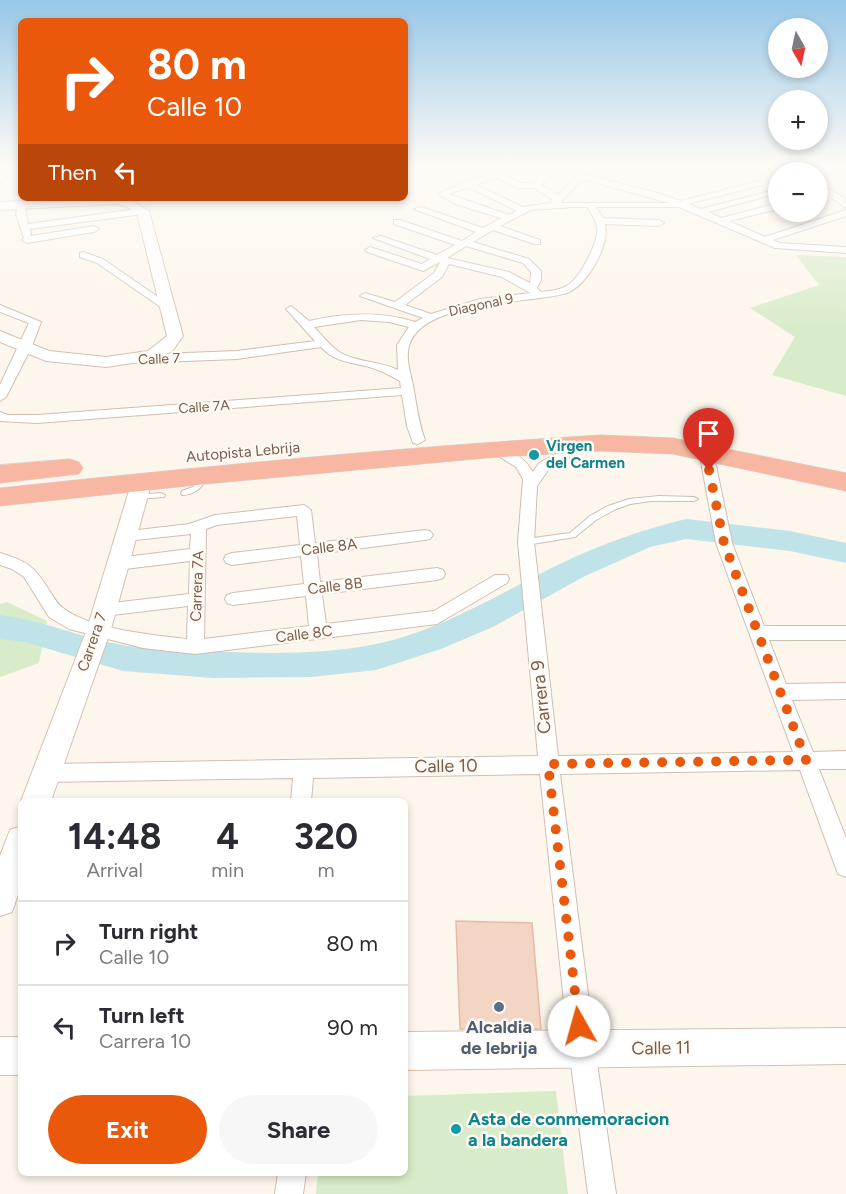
<!DOCTYPE html>
<meta charset="utf-8">
<style>
body{margin:0;font-family:Figtree,sans-serif;background:#f7f7f7;color:#2b2b33;height:100vh;display:flex;flex-direction:column;font-size:22px;white-space:nowrap}
*{box-sizing:border-box;margin:0}
p{font-size:20px;color:#7c7c81}
.icon{flex:none;width:33px;height:33px;fill:none;stroke:currentColor;stroke-width:2;stroke-linecap:round;stroke-linejoin:round}
.map{position:relative;flex:1;overflow:hidden}
.drawer{position:absolute;left:18px;top:798px;width:390px;height:378px;display:flex;flex-direction:column;background:#fff;border-radius:9px;box-shadow:0 3px 9px #0003}
.drawer>*{flex:none}
.top-card{position:absolute;left:18px;top:18px;width:390px;height:183px;border-radius:9px;box-shadow:0 3px 9px #0003;background:#ea580c;color:#fff;overflow:hidden}
.needle{width:39px;rotate:171deg}
.controls{position:absolute;left:768px;top:18px;display:grid;gap:12px}
.controls a{display:grid;place-items:center;width:60px;height:60px;border-radius:50%;background:#fff;box-shadow:0 3px 9px #0003;font-size:30px}
.pin{position:absolute;display:grid;place-items:center;width:51px;height:51px;color:#fff;margin:-62px -26px;border-radius:50% 50% 50% 0;rotate:-45deg;box-shadow:0 0 6px #0007}
.pin .icon{rotate:45deg}
.me{position:absolute;width:66px;margin:-33px;rotate:353deg;stroke-linejoin:round;filter:drop-shadow(0 0 4px #0008)}
.turn{display:flex;align-items:center;gap:21px;height:126px;padding:0 30px;font-size:27px}
.turn .icon{width:78px;height:78px;stroke-width:2.5}
.turn b{display:block;font-size:42px;line-height:51px}
.then{display:flex;align-items:center;height:57px;padding:0 30px;background:#0003;gap:12px;font-size:22px}
.eta{display:flex;justify-content:space-evenly;align-items:center;height:102px;text-align:center}
.eta b{font-size:36px;font-weight:700;line-height:42px}
.cta{display:flex;gap:12px;margin-top:auto;padding:12px 30px}
.cta a{flex:1;height:69px;border-radius:36px;background:#ea580c;color:#fff;font-size:24px;font-weight:700;line-height:69px;text-align:center}
.cta a+a{background:#f7f7f7;color:#2b2b33}
ul{padding:0;list-style:none}
li{display:flex;align-items:center;gap:18px;height:84px;padding:0 30px;border-top:2px solid #e1e1e2}
li div{flex:1}
li b{display:block;font-size:22px}
li em{font-style:normal}
.map>svg:first-child{display:block}
</style>
<div class="map">
<svg width="846" height="1194" viewBox="0 0 846 1194">
<rect width="100%" height="100%" fill="#fdf6ec"/>
<path fill="#d8ecc9" d="M796,255L846,257V396L772,375L795,337L750,308L819,285Z
M7,602L47,621L39,663L0,677V604Z
M556,1091L568,1194H316L318,1173H405V1096Z"/>
<g fill="none" stroke-linecap="round" stroke-linejoin="round">
<path fill="#bfe3e8" fill-rule="evenodd" d="M686,519L790,531L846,543V563L790,551L686,539L650,547L583,577L493,627L441,649L376,670L311,677L213,678L123,671L25,642L0,639V615C42,620 81,638 123,645C139,648 156,647 173,649C235,653 315,657 376,644C443,630 501,592 562,563C604,543 641,530 686,519Z"/>
</g>
<path fill="#f3d5c3" stroke="#e6bba3" stroke-width="1.5" d="M456,921L532,923L541,1029H460Z"/>
<g fill="none" stroke-linecap="round" stroke-linejoin="round">
<defs>
<path id="lane" d="M203,475H207L209,477C201,487 196,495 182,495L181,493L182,491L193,487Z
M161,493L165,495L164,497L137,499L133,497L137,495Z
M659,496L694,497L698,499L694,501H651L630,504L614,510L596,520L575,537L526,545L522,542L526,539L570,533L590,516L608,506L629,499Z"/>
<path id="street" d="M523,165L552,166L654,192L680,201L771,178L744,165C757,164 768,168 778,177V181L688,204L701,209L778,189V193L709,212L721,218L778,203V209L729,221L765,237L846,210V216L773,240L780,243L846,247V253L775,248L679,207H596L603,218L659,220L664,223L659,226L605,224C610,246 587,285 567,293C531,304 421,300 409,346C405,360 412,377 414,391C417,408 419,424 425,440L418,444L413,443L407,426L402,395L37,423L0,421V412L8,415H37L401,388L400,381C393,377 386,373 378,370C356,361 339,366 321,347L237,359L135,363L129,359L135,355L237,351L315,341L286,309L291,306L309,321C345,313 380,311 415,322L423,318L360,296L365,293L395,302L434,273L440,262L423,271L367,252L365,250L370,247L422,264L430,259L373,238L381,236L437,255L455,245L394,224V220H400L462,241L476,232L414,209L421,207L483,228L501,218L455,204L438,194L465,182ZM524,169L545,170L534,183H521L504,175ZM554,171L576,177L558,195L541,185ZM496,177L517,188H534L553,200L550,203L523,207L476,185ZM583,179L669,203H560ZM468,187L517,211L509,215L449,194ZM573,207H587C591,213 596,220 597,228C599,241 580,278 568,285C560,290 551,291 541,292L537,288L541,280V271L529,259L473,242L493,230L534,244H540V240L500,226L531,210ZM466,246L523,263L531,272L530,283L509,272L447,258ZM449,264L502,277L530,293L480,299L431,314L405,305L442,277ZM361,320L389,322L409,327L397,345L398,370C380,361 353,362 338,351C329,345 321,334 314,327Z
M818,183L845,198L846,208L818,189Z
M18,204L25,206L28,224L143,208L147,211L143,214L30,229L31,236L94,226L99,229L94,232L27,243L22,240L24,238L16,214Z
M83,252L103,259L174,308L169,311L165,310L97,263L80,257V253Z
M0,305L41,322L32,346L6,397L0,401V385L29,323L0,312Z
M578,441L583,442L585,445L583,448L549,469L537,486L534,542L558,756L793,752L716,543L699,451L701,448L706,447L713,451L732,543L764,626H846V640H769L786,684L846,683V699L792,700L813,752L846,751V769H819L846,838V877L838,874L800,770L560,774L595,1049L616,1194H588L569,1049L540,774L313,778L311,801H291L293,778L46,782L39,779L36,773L39,767L46,764L538,756L518,542L523,479L516,467L489,450L496,446C512,450 524,457 533,472L539,463Z
M304,505L311,510L315,543L425,530L430,531L433,535L430,539L425,540L317,554L320,582L437,568L443,570L445,574L443,578L437,580L322,594L326,624L434,611L495,575H507L509,579L507,583L437,624L195,654L143,648L69,629L49,617L24,577L12,569L0,565V553C27,561 34,566 49,590C53,596 57,604 63,608C89,629 153,635 187,639L188,606L104,616L98,615L96,610L98,605L104,604L189,594L190,561L117,570L111,568L109,564L111,560L117,558L190,549L191,534L126,541L121,540L118,536L121,532L189,524L215,515ZM297,516L300,545L232,553L226,555L224,559L226,563L232,565L301,556L304,584L233,593L227,595L225,599L227,603L233,605L306,596L309,626L204,639L206,529L217,525Z
M278,1173H306L303,1194H275Z"/>
<path id="secondary" d="M1,165H13L4,181L0,182Z
M81,198H127L149,211L183,336L173,350L159,359L106,367L46,361L0,342V331L49,351L106,357L148,351L167,336L137,213L123,205L115,204L0,210V202Z
M142,474L149,476L152,481L111,629L51,801H21L87,629L132,481L135,476Z
M21,826V886L12,912L0,916V856L10,830Z
M846,1028V1064L405,1070V1032Z
M0,1037H21V1075H0Z"/>
<path id="highway" d="M600,435L673,438L846,473V491L673,454L600,451L486,458L206,484L0,506V488C200,467 400,447 600,435Z
M70,459L79,462L83,468L79,474L0,483V465Z"/>
</defs>
<use href="#lane" stroke="#d1beb0" stroke-width="2"/>
<use href="#street" stroke="#d1beb0" stroke-width="2"/>
<use href="#secondary" stroke="#d6c0b0" stroke-width="2"/>
<use href="#highway" stroke="#dad1cd" stroke-width="1"/>
<use href="#lane" fill="#fff" fill-rule="evenodd"/>
<use href="#street" fill="#fff" fill-rule="evenodd"/>
<use href="#secondary" fill="#fff" fill-rule="evenodd"/>
<use href="#highway" fill="#f7b7a3" fill-rule="evenodd"/>
</g>
<linearGradient id="sky" x2="0" y2="1"><stop stop-color="#97c7e8"/><stop offset="0.5" stop-color="#fefbf6"/><stop offset="1" stop-color="#fefbf6" stop-opacity="0"/></linearGradient>
<rect width="846" height="332" fill="url(#sky)"/>
<g fill="none" stroke-linecap="round" stroke-linejoin="round">
<path stroke="#ea580c" stroke-width="10" stroke-dasharray="0 18" d="M579,1026L548,764L806,760L724,543L709,470"/>
</g>
<g fill="#0f9aa8" stroke="#fffaf3" stroke-width="2">
<circle cx="534" cy="455" r="6"/>
<circle cx="456" cy="1129" r="6"/>
</g>
<circle fill="#5c6f8a" stroke="#fffaf3" stroke-width="2" cx="499" cy="1007" r="6"/>
<g text-anchor="middle" dominant-baseline="central" stroke-width="5" stroke-linejoin="round" paint-order="stroke">
<g font-size="14" fill="#7a5c4d" stroke="#fffaf3">
<text transform="translate(481 305) rotate(-12)">Diagonal 9</text>
<text transform="translate(159 359) rotate(-2)">Calle 7</text>
<text transform="translate(204 407) rotate(-4)">Calle 7A</text>
</g>
<g font-size="15" font-weight="bold" fill="#0d838f" stroke="#fffaf3" text-anchor="start">
<text x="546" y="446">Virgen<tspan x="546" dy="17">del Carmen</tspan></text>
</g>
<g font-size="15" fill="#7a5c4d" stroke="#fffaf3">
<text transform="translate(243 452) rotate(-5)">Autopista Lebrija</text>
<text transform="translate(329 547) rotate(-7)">Calle 8A</text>
<text transform="translate(197 586) rotate(-88)">Carrera 7A</text>
<text transform="translate(335 586) rotate(-7)">Calle 8B</text>
<text transform="translate(304 634) rotate(-7)">Calle 8C</text>
<text transform="translate(92 642) rotate(-71)">Carrera 7</text>
</g>
<g font-size="18" fill="#7a5c4d" stroke="#fffaf3">
<text transform="translate(541 697) rotate(-96)">Carrera 9</text>
<text transform="translate(446 766) rotate(-1)">Calle 10</text>
<text transform="translate(661 1048) rotate(-1)">Calle 11</text>
</g>
<g font-size="18" font-weight="bold" fill="#4e5e75" stroke="#fffaf3">
<text x="499" y="1027">Alcaldia<tspan x="499" dy="21">de lebrija</tspan></text>
</g>
<g font-size="18" font-weight="bold" fill="#0d838f" stroke="#fffaf3" text-anchor="start">
<text x="468" y="1119">Asta de conmemoracion<tspan x="468" dy="21">a la bandera</tspan></text>
</g>
</g>
</svg>
<div class="controls">
<a><svg class="needle" viewBox="-14 -14 28 28"><path d="M0-13l5 13h-10z" fill="#e53935"/><path d="M0 13l5-13h-10z" fill="#7c7c81"/></svg></a>
<a>+</a>
<a>−</a>
</div>
<div class="pin" style="left:709px;top:470px;background:#d93025"><svg class="icon" aria-label="arrive" viewBox="0 0 24 24"><path d="M6 21V4h12l-3 4 3 4H6"/></svg></div>
<svg class="me" style="left:579px;top:1026px" viewBox="-20 -20 40 40"><circle r="19" fill="#fff"/><path d="M0-13L10 11 0 6-10 11z" fill="#ea580c"/></svg>
<div class="top-card">
<div class="turn"><svg class="icon" aria-label="right" viewBox="0 0 24 24"><path d="M7 20v-9h11M14 6l5 5-5 5"/></svg><div><b>80 m</b>Calle 10</div></div>
<div class="then">Then<svg class="icon" aria-label="left" viewBox="0 0 24 24"><path d="M17 20v-9H6M10 6l-5 5 5 5"/></svg></div>
</div>
<section class="drawer">
<div class="eta">
<div><b>14:48</b><p>Arrival</p></div>
<div><b>4</b><p>min</p></div>
<div><b>320</b><p>m</p></div>
</div>
<ul>
<li><svg class="icon" aria-label="right" viewBox="0 0 24 24"><path d="M7 20v-9h11M14 6l5 5-5 5"/></svg><div><b>Turn right</b><p>Calle 10</p></div><em>80 m</em></li>
<li><svg class="icon" aria-label="left" viewBox="0 0 24 24"><path d="M17 20v-9H6M10 6l-5 5 5 5"/></svg><div><b>Turn left</b><p>Carrera 10</p></div><em>90 m</em></li>
</ul>
<div class="cta"><a>Exit</a><a>Share</a></div>
</section>
</div>
